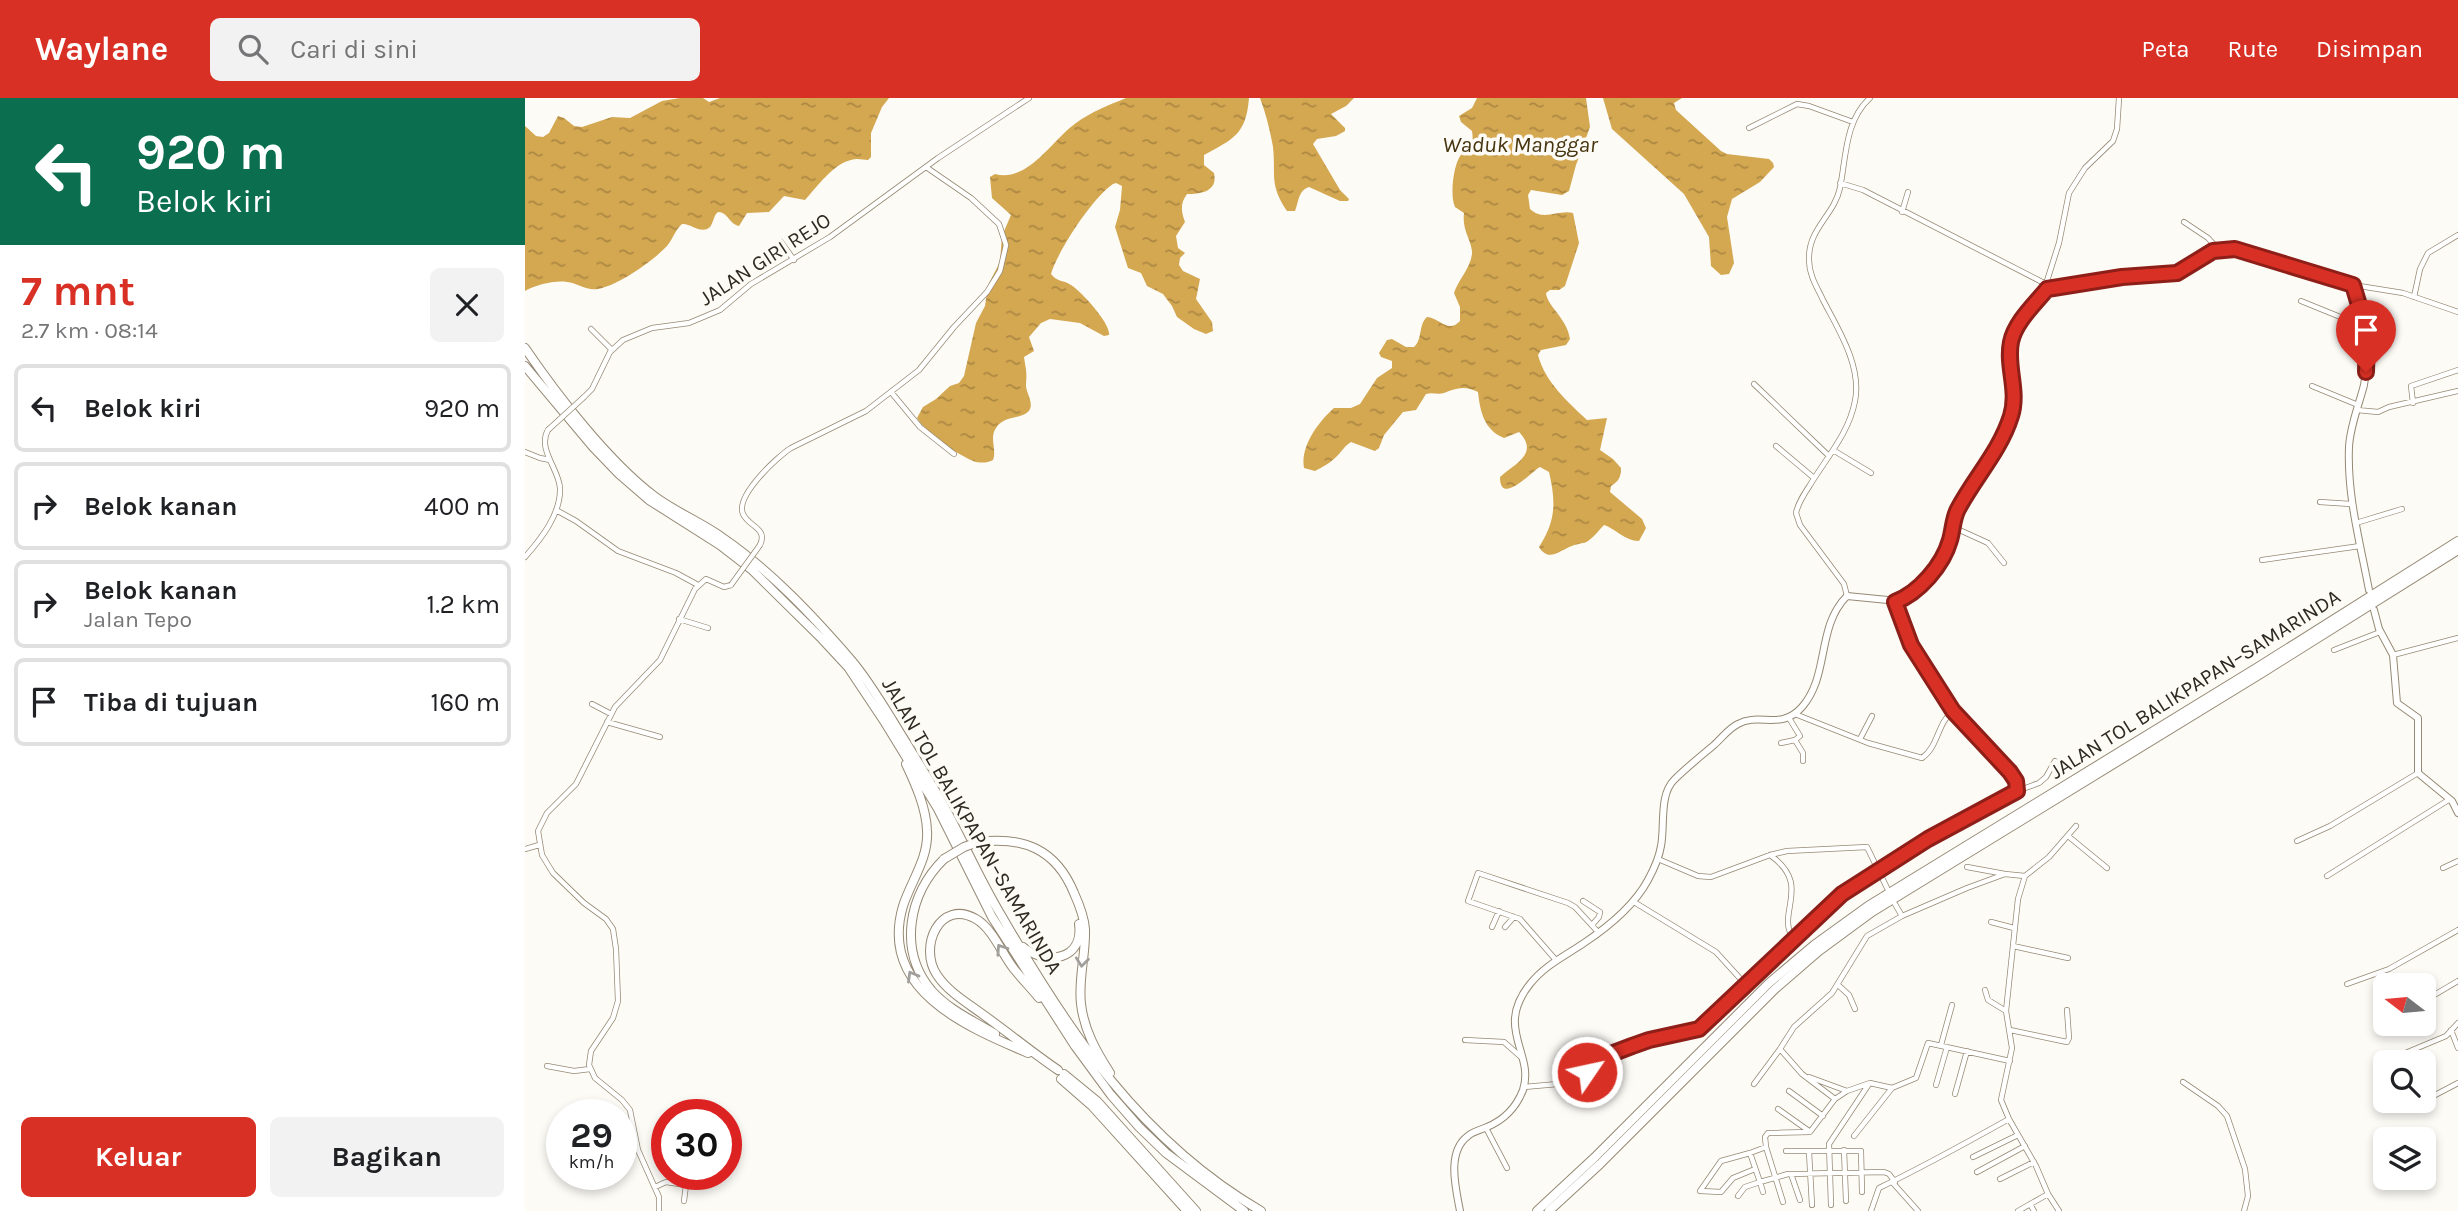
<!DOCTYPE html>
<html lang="id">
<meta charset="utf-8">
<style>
body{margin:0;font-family:Karla,sans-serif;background:#f2f2f2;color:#202124;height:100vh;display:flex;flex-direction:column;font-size:26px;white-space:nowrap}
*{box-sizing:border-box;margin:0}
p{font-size:23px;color:#757577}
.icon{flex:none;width:38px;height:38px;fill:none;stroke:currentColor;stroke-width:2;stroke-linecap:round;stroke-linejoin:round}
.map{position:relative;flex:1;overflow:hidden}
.details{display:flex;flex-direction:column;background:#fff;width:525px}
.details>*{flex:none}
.top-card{background:#0b6e4f;color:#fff;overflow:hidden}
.needle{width:46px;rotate:286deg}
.controls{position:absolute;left:1848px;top:875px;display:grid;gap:14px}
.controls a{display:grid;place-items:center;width:63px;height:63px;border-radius:10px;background:#fff;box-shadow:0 4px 10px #0003;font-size:35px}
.speed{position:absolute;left:21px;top:1001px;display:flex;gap:14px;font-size:35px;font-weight:700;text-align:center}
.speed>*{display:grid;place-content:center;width:91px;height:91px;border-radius:50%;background:#fff;box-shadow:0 4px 10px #0003;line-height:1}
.speed small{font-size:18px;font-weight:400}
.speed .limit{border:10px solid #d22;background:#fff;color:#111}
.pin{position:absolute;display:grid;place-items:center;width:60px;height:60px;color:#fff;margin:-72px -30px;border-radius:50% 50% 50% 0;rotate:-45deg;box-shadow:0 0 7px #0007}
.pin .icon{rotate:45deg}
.me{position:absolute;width:77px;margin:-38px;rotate:56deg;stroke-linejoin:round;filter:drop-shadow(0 0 5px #0008)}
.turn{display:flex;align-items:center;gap:24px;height:147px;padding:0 21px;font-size:32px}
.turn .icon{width:91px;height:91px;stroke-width:2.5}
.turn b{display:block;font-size:49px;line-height:60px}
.round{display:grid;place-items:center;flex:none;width:74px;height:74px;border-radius:10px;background:#f2f2f2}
.summary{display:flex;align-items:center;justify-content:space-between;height:119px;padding:0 21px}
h1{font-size:42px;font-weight:700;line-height:52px;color:#d93025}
.primary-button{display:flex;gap:14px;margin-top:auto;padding:14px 21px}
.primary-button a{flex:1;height:80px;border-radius:10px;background:#d93025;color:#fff;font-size:28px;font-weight:700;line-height:80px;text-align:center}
.primary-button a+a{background:#f2f2f2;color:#202124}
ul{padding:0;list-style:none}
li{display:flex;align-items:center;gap:21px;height:88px;margin:0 14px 10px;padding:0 7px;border:4px solid #e0e0e0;border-radius:10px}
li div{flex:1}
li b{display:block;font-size:26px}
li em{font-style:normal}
header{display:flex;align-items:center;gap:42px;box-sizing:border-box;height:98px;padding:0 35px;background:#d93025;color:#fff}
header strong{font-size:33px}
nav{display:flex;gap:38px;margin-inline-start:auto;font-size:24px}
.search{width:490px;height:63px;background:#f2f2f2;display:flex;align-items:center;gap:18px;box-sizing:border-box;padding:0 24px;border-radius:10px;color:#757577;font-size:26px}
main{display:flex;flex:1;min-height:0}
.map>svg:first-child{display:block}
</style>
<header>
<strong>Waylane</strong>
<div class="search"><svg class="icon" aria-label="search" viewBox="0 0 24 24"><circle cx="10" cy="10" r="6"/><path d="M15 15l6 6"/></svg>Cari di sini</div>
<nav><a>Peta</a><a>Rute</a><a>Disimpan</a></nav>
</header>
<main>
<section class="details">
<div class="top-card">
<div class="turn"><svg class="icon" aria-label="left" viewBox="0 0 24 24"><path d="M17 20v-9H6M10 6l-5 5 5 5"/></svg><div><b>920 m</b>Belok kiri</div></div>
</div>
<div class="summary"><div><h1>7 mnt</h1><p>2.7 km · 08:14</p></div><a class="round"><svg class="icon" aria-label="close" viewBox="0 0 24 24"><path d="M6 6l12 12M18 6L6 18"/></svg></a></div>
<ul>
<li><svg class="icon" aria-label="left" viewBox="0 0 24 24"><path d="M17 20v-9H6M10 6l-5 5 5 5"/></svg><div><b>Belok kiri</b></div><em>920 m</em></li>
<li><svg class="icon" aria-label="right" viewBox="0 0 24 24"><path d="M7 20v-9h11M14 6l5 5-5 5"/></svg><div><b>Belok kanan</b></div><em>400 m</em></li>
<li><svg class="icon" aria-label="right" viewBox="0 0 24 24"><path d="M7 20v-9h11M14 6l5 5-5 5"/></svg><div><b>Belok kanan</b><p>Jalan Tepo</p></div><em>1.2 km</em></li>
<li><svg class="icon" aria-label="arrive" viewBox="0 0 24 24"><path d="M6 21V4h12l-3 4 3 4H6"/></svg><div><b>Tiba di tujuan</b></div><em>160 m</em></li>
</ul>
<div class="primary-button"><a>Keluar</a><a>Bagikan</a></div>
</section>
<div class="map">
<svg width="1933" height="1113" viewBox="0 0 1933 1113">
<defs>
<pattern id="water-ripples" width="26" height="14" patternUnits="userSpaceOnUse" patternTransform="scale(1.75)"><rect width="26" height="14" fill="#d4a751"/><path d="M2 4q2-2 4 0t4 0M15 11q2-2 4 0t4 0" fill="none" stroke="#ac8843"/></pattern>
</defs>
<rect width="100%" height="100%" fill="#fdfbf6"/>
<path fill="url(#water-ripples)" d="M155,0H178L184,4L195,0H364L357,9L346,35V59L343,62C338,62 332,60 326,62C308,66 292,89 280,102L259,98L244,114L222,115L214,128C204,126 203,114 193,114C188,118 189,124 185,129C176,137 166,125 157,126C150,132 148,141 142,148C128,163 94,187 73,191C61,193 53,185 42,184C29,182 11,187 0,193V28L11,38L18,39L24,35L33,18L39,20L49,28L57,29L87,19L105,20L137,3Z
M601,0H724C721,37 708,41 679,57V67L689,75C693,93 677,96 662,96C655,106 656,113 660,124L651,138L653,150L660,155L655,160L654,167L658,173L675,181L671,201L687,224L688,233L681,236L669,231L652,219L647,208L638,196L622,188L616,175L603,170L590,129L595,112L597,88L591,85L588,86C568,99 532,154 526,176C532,184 539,182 546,187C557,194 586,226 584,237L579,238L555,225L525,221L516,225L504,239L509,253L499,259C501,273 502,272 501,286C500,295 513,309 500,316C490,321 478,319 471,330C464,340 472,351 468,362C462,365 458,365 451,364C437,360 399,333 392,320L398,309L411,301L425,288L434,285L439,278L451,225L460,208L463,187L475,164L477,138L486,117L467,100L465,79L470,76C503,85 527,42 551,25C566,14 584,7 601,0Z
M735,0H829L821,8L806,16L820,30V33L811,38L792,41L788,46L815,92L824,101L823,103H815L784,89C773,93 774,103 770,113H762C744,86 751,78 748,49C745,32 741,16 735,0Z
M952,0H1061L1065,29L1051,67L1044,93L1037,97L1006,92L1003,97L1005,111C1019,124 1033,111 1048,115L1054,145L1040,188L1034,192H1025L1021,195C1022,208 1042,220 1045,241L1041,247L1016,252L1013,257C1020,284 1043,304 1062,322L1082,320L1075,352L1088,361L1096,370C1096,379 1094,383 1086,388L1085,394L1117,421L1121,430L1114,443C1100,443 1091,431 1079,427C1074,432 1069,439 1063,443C1059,446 1053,445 1047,448C1035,452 1024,465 1014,449C1031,423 1031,404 1024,374L1015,369C1007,373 975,409 975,379C989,366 1015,356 994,334L979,340C959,332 955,313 953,294C940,287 931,290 919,295C913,297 907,294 901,296L891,312L878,314L859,337L854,350L850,353L826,344C819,348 816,355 810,360C804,366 797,369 790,373L779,370C775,349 793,324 809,310H826L835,306L852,280L867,270V263L856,259L854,255L862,242L867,241L881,249H889C898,241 893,227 902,219C915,220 923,236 935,223V209L929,195C933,182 948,167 947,153C945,139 937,132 939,115L930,109C925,98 928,71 934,60C942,47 950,53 947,33L936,24L934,18L947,10Z
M1078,0H1157L1149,5L1151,12L1196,53L1202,56L1244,61L1248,65L1249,69L1235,84L1207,101L1202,119L1209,165L1204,176L1196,177L1186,168L1184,139L1159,96L1087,31Z"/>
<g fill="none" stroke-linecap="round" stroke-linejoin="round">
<defs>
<path id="street" d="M1224,30L1272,6L1284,8L1328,24
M1315,85L1338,92L1521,186
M1377,114L1383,94
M1659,124L1683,140L1693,151
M256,144L269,162
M1521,186L1534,145L1544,95L1560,70L1588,43L1592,31L1594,0
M1828,187L1878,195L1933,214
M1889,199L1895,171L1903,155L1933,137
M1776,203L1840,229
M66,231L87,252
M1229,286L1304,358
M1787,288L1833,307
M366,294L395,329L429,356
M59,299L67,291L85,254L98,242L127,230L164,225L195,212L226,186L305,139L413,60L504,0
M1888,305L1886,288L1933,272
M1832,312L1853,314L1864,309L1933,293
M1251,348L1289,380
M1308,352L1346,375
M0,354L15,360L25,362
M1795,404L1826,406
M31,412L51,423L93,453L151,475L173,487
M1831,425L1877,411
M1428,429L1463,445L1479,465
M235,447C243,430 224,429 218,416C210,398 252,359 266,350L341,313L394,272L429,229L462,194L475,173L481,147L474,126L446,100L401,69
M0,459C16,441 36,416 35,390C34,371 12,351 23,332
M1737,462L1835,448
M1322,498L1319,486L1275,427L1271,415C1273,405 1279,396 1285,387C1302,359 1324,335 1330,303C1337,268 1313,231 1298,202C1292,189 1284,177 1284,162C1283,130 1309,118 1315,90C1321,60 1320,22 1345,0
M1370,504L1386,547L1428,613L1485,674L1491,683L1492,693
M154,521L183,530
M1809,552L1855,534
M1868,557L1933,540
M67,606L86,616
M1270,616L1343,645L1397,660C1414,648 1412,625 1428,613
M82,624L135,639
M1335,641L1347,618
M1270,642L1278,655V663
M1256,645L1270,642L1275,638L1264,620
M1543,738L1582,770
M1772,743L1805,728L1893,675
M0,751L14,747
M1133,761L1173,778L1186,779L1245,757L1262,753L1342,749L1362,790
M1442,769L1480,776
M1918,770L1933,763
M1802,778L1925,701
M1058,803L1075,814L1074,819L1067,827
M1109,804L1191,854L1221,887
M1370,806L1377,818
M1466,824L1489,830
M967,829L974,813
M980,829L989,819
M1269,841L1317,796L1403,741L1492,693L1514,685L1521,679L1530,663
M1488,848L1543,860
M1030,861L995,821L943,803L953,775L1043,805L1050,809L1073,834
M1822,886L1864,871L1933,832
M1313,887L1324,897L1330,911
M1460,892L1463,902L1481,913
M1899,903L1933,883
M1485,932L1542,944L1544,940L1542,912
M1926,932L1933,950
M940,942L979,944L996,959
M1416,947L1427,907
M1893,950L1897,964
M1876,964L1878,956L1921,938L1933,925
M22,968L49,973L65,971
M1284,979L1322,993
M1658,984L1693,1008L1702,1018L1720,1071L1723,1098L1719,1113
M1229,986L1255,951
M1411,987L1422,949
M999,989L1044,985L1086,956L1123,941L1158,936L1174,931L1206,903L1269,841C1249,816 1289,788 1245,757
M1264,993L1298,1018
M1430,996L1442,953
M1310,1001L1277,976L1255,951L1269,929L1307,895L1342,838L1377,818L1442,790L1480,776L1500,778
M1893,1006L1933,985
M1253,1011L1284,1033
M961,1030L982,1070
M1329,1038L1367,990
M1241,1049L1240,1039L1243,1035L1285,1034L1310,1001L1322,993L1345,985L1367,990L1391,980L1403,945L1485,963
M1319,1052L1321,1103
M1261,1053H1336L1337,1094
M1284,1054L1287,1107
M1225,1055L1241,1049L1258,1104
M1448,1059L1493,1037
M1452,1074L1500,1048
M1266,1076L1275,1102
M1475,1081L1509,1064
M1368,1085L1393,1113
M130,1089L141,1084L161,1087L159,1103
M1175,1093L1196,1063L1225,1055L1235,1084L1263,1076L1359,1074L1364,1076L1370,1084
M1176,1093L1196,1094L1208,1080L1230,1071
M1213,1098L1220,1089L1235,1084L1238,1094
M1505,1106L1509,1113
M1306,1107L1304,1046L1344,986
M134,1113V1099L113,1052L105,1012L97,1002L70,980L64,967L66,953L88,920L93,903L91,851L88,831L81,821L59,805L28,775L17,757L13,733L22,715L51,686L90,609L135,562L170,491L181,481L199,489L206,487
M1346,1113L1354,1090C1398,1069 1441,1045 1484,1021
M1493,1113L1523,1096
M1534,1113L1523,1096L1511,1068L1484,1021L1476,1002L1487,950L1481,913L1493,801L1500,778L1524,759L1551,728"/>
<path id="secondary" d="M1849,512L1854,531L1868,557L1872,605L1893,620V675L1927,703L1933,715
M935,1113C931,1091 921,1054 943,1038C948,1033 956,1032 962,1029C979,1022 991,1010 998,992C1010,955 969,931 1005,886C1020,867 1040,858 1059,845C1083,829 1109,808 1123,782C1129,771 1134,760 1136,748C1140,727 1134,697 1149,682C1162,669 1176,658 1189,647C1197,640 1204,630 1213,626C1234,614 1256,633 1277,609C1305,577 1291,529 1322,498L1373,503C1389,495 1408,478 1416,463C1426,447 1425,428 1432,412C1449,378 1478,352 1487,314C1493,290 1481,267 1486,244C1489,224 1510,206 1522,191L1597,179L1652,175L1688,153L1710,151L1828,187C1838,220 1846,252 1839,287C1834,307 1825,328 1824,349C1822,398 1835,444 1844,492"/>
<path id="highway" d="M0,250C32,297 83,363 129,398C150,414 176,424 198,440C246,473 289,519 327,563C343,582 356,604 369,625C386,653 404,681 420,710C439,745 455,782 476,817C544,935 616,1043 736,1113
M0,268L68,349L94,376L124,402L195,447L226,471L297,541L323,569L359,623L413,711L467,819L550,948L586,997L614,1029L641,1055L719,1113
M381,666C391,687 401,710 402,732C404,760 386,783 378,808C353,892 442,929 503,955
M453,744C498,738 531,751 549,795C554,806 559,818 560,831C561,856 553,881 556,906C559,932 571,953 585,975
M419,761C384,795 372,852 407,893C424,912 449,923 470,936
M498,849C521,868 559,862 554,826
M514,900C506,890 497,881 489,871C477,856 468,831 451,821C415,800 393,849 412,877C423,894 444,906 460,918C485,936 508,955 533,972
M539,976L572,1003L671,1113
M536,981L567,1008L662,1113
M1012,1113L1069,1060L1244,885L1289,847L1343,808L1733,569L1933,443
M1024,1113L1075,1066L1250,891L1294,853L1347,814L1737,575L1933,452"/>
</defs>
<use href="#street" stroke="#958974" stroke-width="6"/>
<use href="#secondary" stroke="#958974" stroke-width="8"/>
<use href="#highway" stroke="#958974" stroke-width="10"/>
<use href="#street" stroke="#fff" stroke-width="4.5"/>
<use href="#secondary" stroke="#fff" stroke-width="6"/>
<use href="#highway" stroke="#fff" stroke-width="8"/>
<defs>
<path id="street-bridge" d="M23,332L59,299
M206,487L235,447"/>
<path id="highway-bridge" d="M419,761L439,749L453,744"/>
</defs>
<use href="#street-bridge" stroke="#958974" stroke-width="6" stroke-linecap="butt"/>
<use href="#highway-bridge" stroke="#958974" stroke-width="10" stroke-linecap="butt"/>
<use href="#street-bridge" stroke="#fff" stroke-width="4.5"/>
<use href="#highway-bridge" stroke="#fff" stroke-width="8"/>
</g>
<defs><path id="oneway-chevron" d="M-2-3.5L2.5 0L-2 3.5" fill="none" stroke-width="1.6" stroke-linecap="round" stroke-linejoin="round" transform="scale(1.75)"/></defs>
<g stroke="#a19f9b">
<use href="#oneway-chevron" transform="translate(476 851) rotate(-124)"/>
<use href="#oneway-chevron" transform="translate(557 864) rotate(96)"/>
<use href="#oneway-chevron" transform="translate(387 878) rotate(-120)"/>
</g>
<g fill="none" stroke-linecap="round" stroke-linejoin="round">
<defs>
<path id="route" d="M1062,974L1068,967L1086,956L1107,948L1124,942L1174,931L1317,796L1403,741L1492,693L1491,683L1485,674L1428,613L1386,547L1370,504C1394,495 1418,467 1425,442C1428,432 1428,420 1433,411C1450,379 1475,353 1486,318C1494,293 1481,268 1486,244C1490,224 1510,206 1522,191L1597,179L1652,175L1688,153L1710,151L1828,187L1842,234L1841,274"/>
</defs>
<use href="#route" stroke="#8d1f18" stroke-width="18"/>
<use href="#route" stroke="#d93025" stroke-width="12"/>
</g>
<g text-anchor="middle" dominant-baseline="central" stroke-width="7" stroke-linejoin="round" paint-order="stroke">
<g font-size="21" fill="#2f2a21" stroke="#fdfbf6">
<text transform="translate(240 161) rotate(-33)">JALAN GIRI REJO</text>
<text transform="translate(1670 586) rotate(-32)">JALAN TOL BALIKPAPAN–SAMARINDA</text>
<text transform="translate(447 728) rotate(60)">JALAN TOL BALIKPAPAN–SAMARINDA</text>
</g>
<g font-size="23" font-style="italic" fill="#47350f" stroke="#fdfbf6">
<text x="995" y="46">Waduk Manggar</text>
</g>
</g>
</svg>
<div class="controls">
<a><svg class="needle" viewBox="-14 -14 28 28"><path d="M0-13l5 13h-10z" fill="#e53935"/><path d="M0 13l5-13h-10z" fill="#757577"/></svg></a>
<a><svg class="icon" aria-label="search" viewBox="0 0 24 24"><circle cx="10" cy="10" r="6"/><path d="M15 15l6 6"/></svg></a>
<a><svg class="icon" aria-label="layers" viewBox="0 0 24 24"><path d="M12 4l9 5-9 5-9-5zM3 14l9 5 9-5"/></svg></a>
</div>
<div class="speed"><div>29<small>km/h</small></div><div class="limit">30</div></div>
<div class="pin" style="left:1841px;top:274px;background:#d93025"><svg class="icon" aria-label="arrive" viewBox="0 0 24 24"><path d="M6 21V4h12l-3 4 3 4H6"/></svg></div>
<svg class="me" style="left:1062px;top:974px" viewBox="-20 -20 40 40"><circle r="17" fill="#d93025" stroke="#fff" stroke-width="3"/><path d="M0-11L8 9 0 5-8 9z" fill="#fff"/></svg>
</div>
</main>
